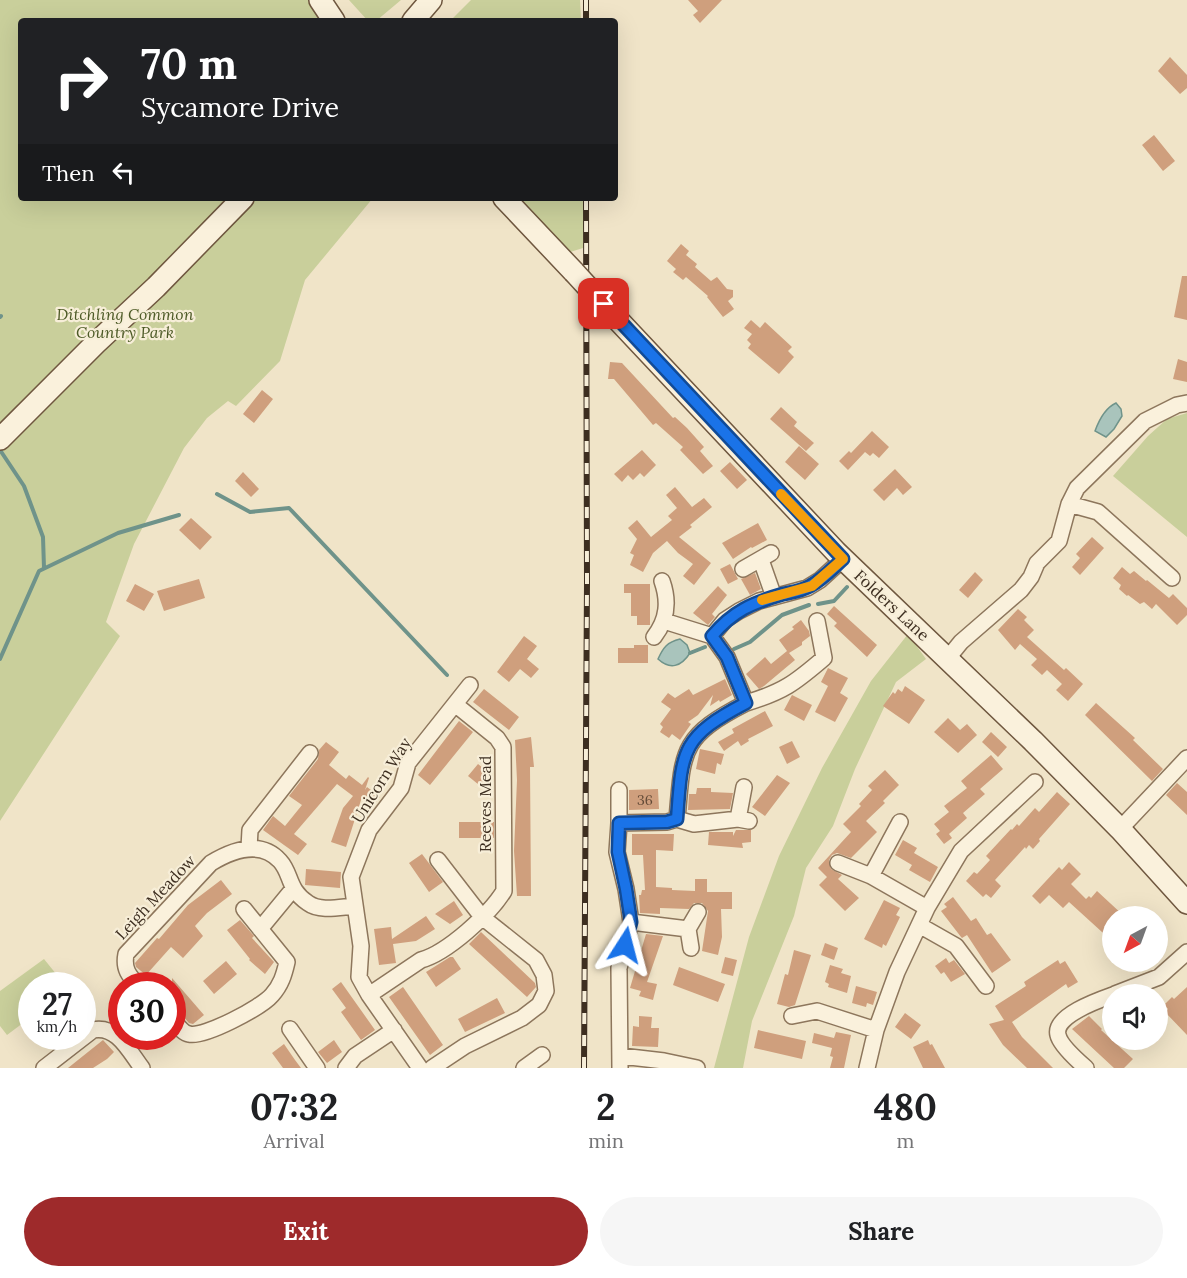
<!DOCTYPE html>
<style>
body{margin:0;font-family:Lora,serif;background:#f6f6f6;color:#202124;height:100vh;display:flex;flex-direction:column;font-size:22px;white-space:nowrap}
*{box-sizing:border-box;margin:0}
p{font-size:20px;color:#757577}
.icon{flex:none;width:33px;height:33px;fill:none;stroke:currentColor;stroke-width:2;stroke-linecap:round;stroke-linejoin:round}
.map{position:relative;height:1068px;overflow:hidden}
.side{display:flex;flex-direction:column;background:#fff;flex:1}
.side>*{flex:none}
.banner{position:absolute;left:18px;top:18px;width:600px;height:183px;border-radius:6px;box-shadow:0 6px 24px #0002;background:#202124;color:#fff;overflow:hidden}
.needle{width:39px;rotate:221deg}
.tools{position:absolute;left:1102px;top:906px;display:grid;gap:12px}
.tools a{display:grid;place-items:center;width:66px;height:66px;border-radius:50%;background:#fff;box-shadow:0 6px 24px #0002;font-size:30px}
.speed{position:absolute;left:18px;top:972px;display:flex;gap:12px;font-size:30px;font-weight:700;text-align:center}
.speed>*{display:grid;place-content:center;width:78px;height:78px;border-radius:50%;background:#fff;box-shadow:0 6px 24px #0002;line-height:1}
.speed small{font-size:15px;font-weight:400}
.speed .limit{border:9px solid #d22;background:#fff;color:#111}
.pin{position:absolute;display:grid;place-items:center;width:51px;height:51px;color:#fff;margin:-26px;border-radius:12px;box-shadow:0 3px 9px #0006}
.me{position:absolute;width:66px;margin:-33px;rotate:9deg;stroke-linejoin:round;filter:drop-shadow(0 0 4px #0008)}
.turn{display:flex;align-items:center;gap:21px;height:126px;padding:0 24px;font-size:27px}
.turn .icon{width:78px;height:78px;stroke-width:2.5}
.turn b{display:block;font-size:42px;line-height:51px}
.then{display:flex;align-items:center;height:57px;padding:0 24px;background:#0003;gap:12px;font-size:22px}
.eta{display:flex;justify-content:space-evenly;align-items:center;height:102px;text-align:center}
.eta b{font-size:36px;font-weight:700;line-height:42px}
.button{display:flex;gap:12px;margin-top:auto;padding:12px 24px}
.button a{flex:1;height:69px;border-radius:36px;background:#9e2a2b;color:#fff;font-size:24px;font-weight:700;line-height:69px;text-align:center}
.button a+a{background:#f6f6f6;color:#202124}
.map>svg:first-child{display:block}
</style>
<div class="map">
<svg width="1187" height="1068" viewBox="0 0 1187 1068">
<rect width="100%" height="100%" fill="#f0e4c8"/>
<path fill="#c9cf9b" d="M0,0H309L321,14L324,21H21V198H373L305,280L280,361L236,406L228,401L207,418L184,448L134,544L106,622L120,636L0,821Z
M349,0H401L376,21H368Z
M471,0H580L581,21H450Z
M516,198H584L583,248L567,253Z
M1187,413V537L1113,476L1148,436L1167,419Z
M908,634L926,659L896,682L855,769L833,826L806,868L794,916L752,1021L743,1068H714L749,937L779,856L822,768L871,681Z
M44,959L65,985L32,986L31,1017L7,1035L0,1026V991Z"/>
<path fill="#a9c4bc" stroke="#6f938a" stroke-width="1.5" d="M1116,403L1121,409L1122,416L1114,429L1106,437L1095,431C1099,420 1105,408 1116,403Z
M680,639L687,645L690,653C681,667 670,670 658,659C663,648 667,642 680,639Z"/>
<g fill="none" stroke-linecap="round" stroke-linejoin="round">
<path stroke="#6f938a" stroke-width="4" d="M0,317L1,316
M0,450L24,486L43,537L44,568
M217,494L250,512L289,508L447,675
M818,604L834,601L847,587
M734,649L750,642L782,615L809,605
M690,653L705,647
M0,659L39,571L118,533L179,515"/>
</g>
<path fill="#cf9f7d" d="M688,0H722L700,23L693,15L698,11Z
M1170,57L1187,75V88L1180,94L1158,71Z
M1154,135L1175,161L1163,171L1142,145Z
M681,244L689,251L686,255L697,264L695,267L711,281L717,277L727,289L733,290V297L728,301L734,309L723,317L707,297L708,296L686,277L683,280L673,272L676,269L667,261Z
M1182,276H1187V320L1174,317Z
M751,320L760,328L765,322L792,347L788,351L794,357L779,374L748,348L751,344L747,340L752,334L744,328Z
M1178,359L1187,362V382L1173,379Z
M610,362L622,363L673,418L675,417L687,428L704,447L700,451L713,466L703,474L680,450L683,447L656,423L653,425L614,379H608Z
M262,390L273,399L254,423L243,414Z
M781,407L797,422L794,426L814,443L806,451L770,419Z
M872,431L889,447L879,458L873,453L870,456L865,452L848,470L839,461L849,451L851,453Z
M799,446L819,464L805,480L785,462Z
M642,450L656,465L644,477L640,473L633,480L628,475L622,482L614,474Z
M730,462L747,480L737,489L720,471Z
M895,469L912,487L903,495L897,488L884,501L873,490Z
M243,472L259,489L251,497L235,481Z
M675,487L692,507L704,498L712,507L690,525L692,527L679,537L711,563L694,585L683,576L693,564L678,553L667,541L653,553L643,572L630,565L634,555L630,553L637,539L628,528L637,520L651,537L672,520L668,516L677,508L666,495Z
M191,518L212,537L200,550L179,530Z
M758,523L767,540L752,548L751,547L733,559L722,543Z
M1092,537L1104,548L1080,575L1072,567L1080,558L1076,554Z
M730,564L738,579L728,584L720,569Z
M1122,567L1130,574L1134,571L1146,581L1147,580L1169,598L1173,594L1187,608V615L1177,625L1156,604L1152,609L1144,602L1140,604L1128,595L1127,596L1119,589L1121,585L1113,578Z
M975,572L983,580L968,598L959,590Z
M755,573L761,589L750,595L741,579Z
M199,579L205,598L164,611L157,591Z
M135,584L154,594L144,611L126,601Z
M624,584H650V625H637V616H631V593H624Z
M718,586L727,595L712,614L715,617L708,625L693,613Z
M834,606L877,645L867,657L834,626L837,623L827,614Z
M1018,609L1027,617L1024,620L1034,630L1027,637L1064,670L1066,668L1083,684L1068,701L1056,690L1062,684L1047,670L1042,675L1031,665L1037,659L1020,644L1015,650L998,630Z
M801,620L809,631L810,636L802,642V645L789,653L795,660L764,686L759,689L746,674L765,657L771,664L787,651L779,640L794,629L792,627Z
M524,636L537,646L527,659L539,669L531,678L520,669L509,682L497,672Z
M634,645H648V663H618V648H634Z
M828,668L848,678L840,693L848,698L835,722L815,712L828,686L821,682Z
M725,679L732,695L720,702L719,700L710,706L713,695L698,715L688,722L691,724L680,740L672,734L669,738L660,732L663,727L660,724L671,709L661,702L668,693L675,698L689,689L693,695Z
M905,686L925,700L909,724L883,706L893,692L895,694L898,689L902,692Z
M484,689L519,717L509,730L473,702Z
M792,695L812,705L804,721L784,710Z
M1096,703L1135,738L1133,740L1163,769L1152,781L1085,715Z
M765,711L773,726L748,739L749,741L741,746L738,741L724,751L718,742L734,733L732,729Z
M948,718L960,730L967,724L977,735L958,753L934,732Z
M459,721L473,732L430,785L418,775Z
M991,732L1007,747L998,757L982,742Z
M531,737L534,767H530L531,896H517L514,851L517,780L515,740Z
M792,741L800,757L787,764L779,747Z
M326,742L339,752L329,765L346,779L349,775L362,785L368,777L369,778L365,790L367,787L380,797L373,806L362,797L346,847L331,842L343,808L353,796L337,784L294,834L307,844L298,855L263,830L273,816L285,826L302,805L289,796L318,759L319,750Z
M700,749L724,754L721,765L717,763L715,774L696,769Z
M991,755L1003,769L980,789L985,794L963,813L967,818L949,834L952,838L944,844L936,834L940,831L934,824L949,812L944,806L967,788L961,781Z
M478,764L493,776L484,789L468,776Z
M885,770L899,785L883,801L885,803L866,821L877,832L851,858L837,853L832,855L829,860L831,869L842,875L838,879L859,898L845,911L819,885L827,877L818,868L851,832L843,824L861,806L859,804L872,790L868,786Z
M777,775L790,783L765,816L752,807Z
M1177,783L1187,792V815L1166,795Z
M697,788H711V792L733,793L730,809L688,810L689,794H696Z
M658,789L659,809L629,810V790Z
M1057,792L1070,804L1039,839L1040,841L1033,849L1029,845L1026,849L1025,847L995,880L1001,886L991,898L986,894L983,897L966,881L974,872L977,874L990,860L986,856L1011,829L1012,830L1017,824L1019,826L1035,808L1039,812Z
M459,822H494V838H459Z
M736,830H751V842L742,843L743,848L708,845L709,832H733V836Z
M632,834H674L673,851L656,850V887L672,888V890L695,891V879H707V892H732V909H721L722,937L718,955L702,951L708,911L702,903H694L689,909L660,908V914L640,913L639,895H641L642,890H645L643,855H632Z
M903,840L917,848L914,853L938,867L930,882L909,870L912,865L895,855Z
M422,854L443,882L429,892L409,863Z
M1069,862L1081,874L1071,884L1086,899L1089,896L1091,898L1097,891L1124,916H1113V942L1069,902L1063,908L1049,895L1040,904L1032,896L1059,867L1062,870Z
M306,869L341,872L340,888L305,885Z
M221,880L232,894L207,913L195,926L203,936L183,958L171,947L146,975L136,967L135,963L157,938L159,939L188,905Z
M953,897L971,921L976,918L987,935L991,933L1011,960L992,973L967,935L962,938L961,937L941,911L947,907L944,904Z
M884,900L900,908L896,915L900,917L886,946L883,944L882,948L864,939Z
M454,901L463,915L450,924L435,914Z
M426,916L435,929L416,941L393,944L396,963L379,965L374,929L391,927L392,939Z
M240,920L254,936L252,938L274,962L265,974L249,960L250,959L227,930Z
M481,932L535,983L536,987L527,997L469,944Z
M646,934L663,936L647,982L657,984L653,1000L639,996L641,991L630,988Z
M825,943L838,948L834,960L821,955Z
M794,950L811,955L795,1005L789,1007L777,1004L785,974L788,975Z
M450,957H453L461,969L436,987L426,972Z
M725,957L737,960L733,976L721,973Z
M946,958L949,963L954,960L965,974L951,982L944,972L941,974L935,966Z
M1058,960L1060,964L1065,961L1078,982L1068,988L1066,984L1012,1022L1022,1037L1053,1068H1027L1003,1045L989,1024L1004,1020L995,1006L1026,986L1024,982Z
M226,961L237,974L214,994L203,981Z
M830,965L843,969L841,973L851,976L847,993L828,987L829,984L825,982Z
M679,967L725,984L718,1002L673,985Z
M172,978L204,1015L193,1024L189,1023L172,1004Z
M341,982L375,1030L361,1040L341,1012L346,1008L332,989Z
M856,986L877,992L873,1005L867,1003L866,1007L852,1003Z
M403,987L443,1045L430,1055L389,997Z
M1187,987V1035L1165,1012L1168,1009L1164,1005L1172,997L1174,999Z
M497,998L505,1013L465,1032L458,1019Z
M905,1013L921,1025L911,1039L895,1027Z
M639,1016L652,1017L651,1028H659L658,1047L632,1046L633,1026L639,1027Z
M1089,1016L1102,1029L1101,1030L1133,1059L1124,1068H1114L1072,1029Z
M758,1030L806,1041L802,1059L754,1048Z
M836,1032L851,1035L844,1068H830L833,1057L830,1056L832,1048L812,1043L814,1033L834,1038Z
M103,1040L114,1052L107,1059L93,1068H68Z
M334,1040L342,1052L327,1063L318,1052Z
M928,1040L930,1045L932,1044L945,1068H923L913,1047Z
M284,1044L295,1060L301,1068H283L272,1053Z"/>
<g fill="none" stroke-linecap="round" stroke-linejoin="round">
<defs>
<path id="street" d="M1069,504L1098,512L1172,578
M761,560L774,597
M743,569L771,553
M664,621L712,636
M654,637C668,619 669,601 662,581
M948,658L961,642L1021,590L1031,577L1037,563L1059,541L1069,504L1077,488L1145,421L1177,405L1187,403
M746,703C783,692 795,683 824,658L817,621
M619,790V823
M677,819L694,824L738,819L749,821
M738,819L744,787
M1120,829L1187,758
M249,848L250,830L310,753
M838,863L871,876L927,908
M871,876L900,822
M631,922L688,929L691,948
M919,925L956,946L986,986
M260,929L293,889
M688,929L698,912
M139,986C129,976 123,969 126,954L211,863C231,851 260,839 280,861C292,874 287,889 308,903C320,912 340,907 354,906
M1115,994L1159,977L1187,952
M369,995L421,960C447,953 490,914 504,891L503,747L497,738L456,705
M792,1016L817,1011L876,1030
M172,1019C177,1024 182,1033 189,1034C204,1038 262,1007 272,995C281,985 284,975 287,962L244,909
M290,1029L317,1068
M621,1056L664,1061L697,1068
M44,1068L93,1030C117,1025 129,1051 142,1068
M346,1068L355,1056L394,1030
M420,1068L369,995L359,977L361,946L351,877L369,830L401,788L408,763L470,685
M432,1068L465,1046L522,1018L539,1005L546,991L544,975L536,960L482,917L438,860
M524,1068L542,1055
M620,1068L619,968L631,922L626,889L617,852L619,823L667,822L677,819C683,750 680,737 746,703L727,657L712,636L725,620L739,611L759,601L807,588L820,580L843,559
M867,1068L876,1030L897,972L927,908L961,851L1035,782
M1086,1068C1078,1061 1060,1045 1058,1035C1053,1016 1099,1000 1113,995"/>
<path id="secondary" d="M320,0L334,21
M413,21L431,0
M504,198L574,272
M618,320L836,552L1033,741L1120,829L1187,903
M0,439L96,343L156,287L243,198"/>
</defs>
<use href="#street" stroke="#8d765c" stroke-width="18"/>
<use href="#secondary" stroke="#6f573f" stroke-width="24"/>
<use href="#street" stroke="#faf1dc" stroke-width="15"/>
<use href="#secondary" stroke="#faf1dc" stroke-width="21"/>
<defs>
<path id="rail" d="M586,0V21
M584,1068L587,582L586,198"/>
</defs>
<use href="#rail" stroke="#3d2e20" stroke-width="6"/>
<use href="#rail" stroke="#f7eed8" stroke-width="4" stroke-dasharray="11" stroke-linecap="butt"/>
<defs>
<path id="secondary-bridge" d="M574,272L618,320"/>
</defs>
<use href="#secondary-bridge" stroke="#6f573f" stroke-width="24" stroke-linecap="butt"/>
<use href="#secondary-bridge" stroke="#faf1dc" stroke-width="21"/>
</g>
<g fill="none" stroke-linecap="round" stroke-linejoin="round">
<defs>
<path id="route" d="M604,304L843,559C833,568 822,580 810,586C802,591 792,592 783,594C752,603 733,611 712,636L727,657L746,703C681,737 682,750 677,819L667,822L619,823L618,852L626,889L631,922L625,945"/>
</defs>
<use href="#route" stroke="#114b97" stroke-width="15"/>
<use href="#route" stroke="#1a73e8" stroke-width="10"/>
<path stroke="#f59e0b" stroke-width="10" d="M762,600L812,586L843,559L781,494"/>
</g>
<g text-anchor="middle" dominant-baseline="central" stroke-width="4.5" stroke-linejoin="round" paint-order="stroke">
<g font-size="14" fill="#624a37">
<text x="645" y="800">36</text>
</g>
<g font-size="16" font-style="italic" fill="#4d5a26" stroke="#f7eed8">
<text x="125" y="314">Ditchling Common<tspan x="125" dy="18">Country Park</tspan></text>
</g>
<g font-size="16" fill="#3d2e20" stroke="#f7eed8">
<text transform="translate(892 605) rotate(43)">Folders Lane</text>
<text transform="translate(381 780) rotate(-58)">Unicorn Way</text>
<text transform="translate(485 804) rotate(-90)">Reeves Mead</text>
<text transform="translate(155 897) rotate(-47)">Leigh Meadow</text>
</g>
</g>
</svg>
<div class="tools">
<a><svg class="needle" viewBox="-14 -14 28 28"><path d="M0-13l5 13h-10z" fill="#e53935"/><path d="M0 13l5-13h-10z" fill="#757577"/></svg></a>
<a><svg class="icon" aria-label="sound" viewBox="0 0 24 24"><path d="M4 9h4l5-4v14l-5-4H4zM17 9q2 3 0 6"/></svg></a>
</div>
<div class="speed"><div>27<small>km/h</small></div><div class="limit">30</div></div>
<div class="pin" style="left:604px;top:304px;background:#d93025"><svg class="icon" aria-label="arrive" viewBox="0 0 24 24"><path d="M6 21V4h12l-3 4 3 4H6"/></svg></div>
<svg class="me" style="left:625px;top:945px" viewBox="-20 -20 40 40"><path d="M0-17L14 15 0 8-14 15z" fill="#1a73e8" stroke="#fff" stroke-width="4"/></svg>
<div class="banner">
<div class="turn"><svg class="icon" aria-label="right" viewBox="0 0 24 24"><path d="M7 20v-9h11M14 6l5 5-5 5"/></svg><div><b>70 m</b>Sycamore Drive</div></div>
<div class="then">Then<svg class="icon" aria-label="left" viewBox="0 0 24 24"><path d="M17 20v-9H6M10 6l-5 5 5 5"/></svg></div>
</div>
</div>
<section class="side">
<div class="eta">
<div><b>07:32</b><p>Arrival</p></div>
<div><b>2</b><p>min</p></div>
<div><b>480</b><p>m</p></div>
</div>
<div class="button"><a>Exit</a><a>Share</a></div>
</section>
